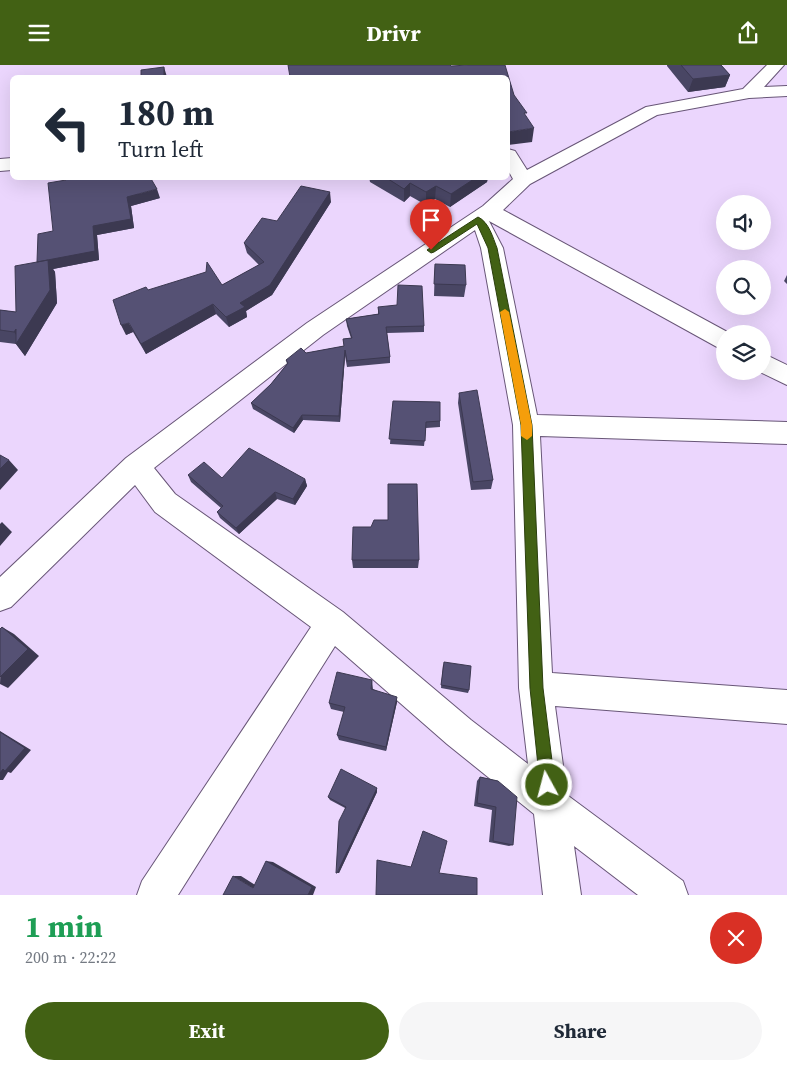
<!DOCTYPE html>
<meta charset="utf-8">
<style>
body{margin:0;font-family:"Source Serif 4",serif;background:#f6f6f7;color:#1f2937;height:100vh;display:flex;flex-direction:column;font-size:19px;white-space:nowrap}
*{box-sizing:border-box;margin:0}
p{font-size:16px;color:#747a83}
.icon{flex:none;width:28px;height:28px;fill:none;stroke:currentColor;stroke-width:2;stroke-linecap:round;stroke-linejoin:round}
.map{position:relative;height:830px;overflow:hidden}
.panel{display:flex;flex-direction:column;background:#fff;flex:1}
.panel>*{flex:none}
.top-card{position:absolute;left:10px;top:10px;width:500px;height:105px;border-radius:8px;box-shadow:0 5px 20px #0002;background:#fff;color:#1f2937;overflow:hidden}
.controls{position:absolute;left:716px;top:130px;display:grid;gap:10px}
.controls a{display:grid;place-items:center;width:55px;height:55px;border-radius:50%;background:#fff;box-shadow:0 5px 20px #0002;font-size:25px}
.pin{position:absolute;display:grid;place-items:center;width:42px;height:42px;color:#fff;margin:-51px -21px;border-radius:50% 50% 50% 0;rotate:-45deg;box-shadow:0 0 5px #0007}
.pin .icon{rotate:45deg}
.me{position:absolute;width:55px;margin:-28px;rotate:353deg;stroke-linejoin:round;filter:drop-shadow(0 0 4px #0008)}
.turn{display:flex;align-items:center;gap:18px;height:105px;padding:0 25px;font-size:22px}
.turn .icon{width:65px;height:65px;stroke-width:2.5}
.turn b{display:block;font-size:35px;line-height:42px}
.round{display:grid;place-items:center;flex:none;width:52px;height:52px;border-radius:26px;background:#f6f6f7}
.overview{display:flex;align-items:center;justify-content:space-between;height:85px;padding:0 25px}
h1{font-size:30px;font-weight:700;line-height:38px;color:#1e9e55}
.primary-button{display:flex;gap:10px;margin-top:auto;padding:10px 25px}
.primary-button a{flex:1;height:58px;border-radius:30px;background:#426114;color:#fff;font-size:20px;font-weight:700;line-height:58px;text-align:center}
.primary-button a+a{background:#f6f6f7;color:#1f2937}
header{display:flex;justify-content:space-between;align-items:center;height:65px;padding:0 25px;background:#426114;color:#fff;font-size:22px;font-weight:700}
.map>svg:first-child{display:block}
</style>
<header><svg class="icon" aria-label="menu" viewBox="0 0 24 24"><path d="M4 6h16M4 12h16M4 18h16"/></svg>Drivr<svg class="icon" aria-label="share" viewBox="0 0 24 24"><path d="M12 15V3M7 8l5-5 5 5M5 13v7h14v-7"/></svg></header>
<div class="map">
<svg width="787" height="830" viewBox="0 0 787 830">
<rect width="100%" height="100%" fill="#ebd6fd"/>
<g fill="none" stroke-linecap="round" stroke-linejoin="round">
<defs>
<path id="minor" d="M767,0H784L764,22L787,21V31L749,33L657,50L530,119L503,145L731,269H725V285L717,282L489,156L503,183L537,350L787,357V379L540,371L552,608L787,625V659L555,641L567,730L683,816L688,830H638L574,781L581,830H543L534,749L447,679L335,581L178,830H137L142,816L311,562L155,447L135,420L11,542L0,546V512L126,393L307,258L483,141L513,114L508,105V84L515,86L527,105L646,42L743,24ZM475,165L481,183L513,360L519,623L528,699L471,655L343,547L175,429L154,403L323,270Z
M12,93V105L0,106V94Z
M762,288L787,300V320L758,306H762Z"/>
</defs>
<use href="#minor" stroke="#685677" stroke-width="2"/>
<use href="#minor" fill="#fff" fill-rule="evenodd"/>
</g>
<path fill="#494664" d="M667,0H721L730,10L725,22L688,27L667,1Z
M369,112H488L487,117L450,142L435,134L426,140L410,131L404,137L370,117Z
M66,115L160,133L131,141L134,163L97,170L99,195L53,204L55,207L57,238L25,291L16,279L0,277V245L16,247L37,197L53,166Z
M331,137L272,230L246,246L247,252L229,262L216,249L146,289L133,267L126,270L148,225L222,220L259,200L247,188L244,178L277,156Z
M435,199L466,220L464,232L434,231Z
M787,210V219L784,216Z
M378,242L424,261V267L387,268L390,292V298L347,302L345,291L340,357L303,355L294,368L253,344L251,338L271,319L287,299L286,295L306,288L344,281L343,274L351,273L347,261L346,254L378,249Z
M459,328L493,415L491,424L471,425L458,338Z
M393,336L440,356V362L426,363L424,381L390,379Z
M188,410L222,413L305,414L307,421L295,440L277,434L239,469L220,453L217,447L221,443L191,417Z
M352,495H419L418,503H353Z
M443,600L469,625L468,628L441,623Z
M372,615L373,624L397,637L386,686L339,675L337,670L344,647L331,644L329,638Z
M480,712L498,716L513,780L509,781L489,777L492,745L474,741L477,716Z
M377,723V727L339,808L345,743L330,735L328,732Z"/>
<path fill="#3c3951" d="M164,2L167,12H164Z
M730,10L725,22L688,27L693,14Z
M534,63L532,77L508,80V67Z
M477,112H488L487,117L450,142L451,129Z
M410,118V131L404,137V124Z
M436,121L435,134L426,140V127Z
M157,124L160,133L131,141L134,163L97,170L99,195L53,204L55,207L57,238L25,291L16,279L19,274L14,267L16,264L37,197L93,161L127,132Z
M330,127L331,137L272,230L246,246L247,252L229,262L226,252L240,238Z
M213,239L216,249L146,289L141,279Z
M129,258L133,267L126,270L121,260Z
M345,285V291L340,357L339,351Z
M302,350L303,355L294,368L293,363Z
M9,395L18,405L0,425V404Z
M305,414L307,421L295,440L293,434Z
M275,427L277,434L239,469L236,463Z
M2,457L12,467L0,481V459Z
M2,562L14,569L39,591L8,623L0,619Z
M397,632V637L386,686V682Z
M0,666L31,685L11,708L8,707L3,715H0Z
M377,723V727L339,808H337Z
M266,796L273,797L316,822L313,830H308Z
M233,811H241L260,823H253Z"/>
<path fill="#555174" stroke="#3c3951" d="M288,0H450L451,1L468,0H505L514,30L527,48H524L534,63L508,67V12H290Z
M681,0H721L730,10L693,14Z
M164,2V12H141V5Z
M66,112H150L157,124L127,132L131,154L93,161L95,186L37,197L38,169L53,166L48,118L66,115Z
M385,112H477L451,129L436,121L426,127L410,118L404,124Z
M301,121L330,127L270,220L240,238L245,242L226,252L213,239L141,279L129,258L121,260L113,235L146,222L148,225L206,207L207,197L222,220L264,197L244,178L262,153L277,156Z
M48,195L50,225L16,279V264L14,267L0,265V245L16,247L15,201Z
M435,199L465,200L466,220L434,219Z
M398,220L422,221L424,261L386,262L390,292L347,296L345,285L339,351L302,350L293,363L251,338L271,319L288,298L286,295L301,283L306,288L344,281L343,274L352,273L346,254L379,249L378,242L397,240Z
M477,325L493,415L473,417L459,328Z
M393,336L440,337V356L426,357L425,376L389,374Z
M249,383L305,414L293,434L275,427L236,463L217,447L223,441L188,410L204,397L222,413Z
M0,390L9,395L0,404Z
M388,419H417L419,495H352L353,462H371L374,455H388Z
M2,562L28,584L0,612V564Z
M444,597L471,601L469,625L441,620Z
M337,607L372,615L371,624L397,632L386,682L337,670L345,642L329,638Z
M0,667L25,683L5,706L3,704L0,708Z
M341,704L377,723L337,808H336L339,756L346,742L328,732Z
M480,712L498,716L517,732L513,780L493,776L496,742L477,738Z
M423,766L447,776L439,808L477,813V830H376L377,795L411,802Z
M266,796L312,822L308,830H223L233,811L253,823Z"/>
<path fill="#426114" stroke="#2b3f0d" d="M478,152C489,157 493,173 497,183L532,360L543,623L555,720L553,725L547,727L542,725L540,720L530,623L521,360L488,183L477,159L434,187L431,188L427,185Z"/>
<path fill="#f59e0b" d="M505,244L509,247L532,360V371L527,375L521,371V360L500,247Z"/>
</svg>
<div class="controls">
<a><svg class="icon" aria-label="sound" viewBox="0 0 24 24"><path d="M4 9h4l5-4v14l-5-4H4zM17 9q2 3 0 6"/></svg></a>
<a><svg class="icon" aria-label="search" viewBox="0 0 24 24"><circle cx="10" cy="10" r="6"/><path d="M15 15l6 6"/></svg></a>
<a><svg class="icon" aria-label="layers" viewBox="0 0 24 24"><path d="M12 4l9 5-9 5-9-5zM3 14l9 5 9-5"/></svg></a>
</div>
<div class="pin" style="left:431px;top:185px;background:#d93025"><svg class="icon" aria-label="arrive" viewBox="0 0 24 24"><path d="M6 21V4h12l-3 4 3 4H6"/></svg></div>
<svg class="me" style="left:547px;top:720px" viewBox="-20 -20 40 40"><circle r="17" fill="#426114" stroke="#fff" stroke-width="3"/><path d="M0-11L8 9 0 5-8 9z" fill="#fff"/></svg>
<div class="top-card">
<div class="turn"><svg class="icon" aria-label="left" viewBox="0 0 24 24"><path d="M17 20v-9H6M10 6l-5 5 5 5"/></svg><div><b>180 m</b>Turn left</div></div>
</div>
</div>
<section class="panel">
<div class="overview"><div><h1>1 min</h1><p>200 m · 22:22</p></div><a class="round" style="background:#d93025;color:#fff"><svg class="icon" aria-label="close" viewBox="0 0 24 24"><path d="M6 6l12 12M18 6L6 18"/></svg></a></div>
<div class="primary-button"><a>Exit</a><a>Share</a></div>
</section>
